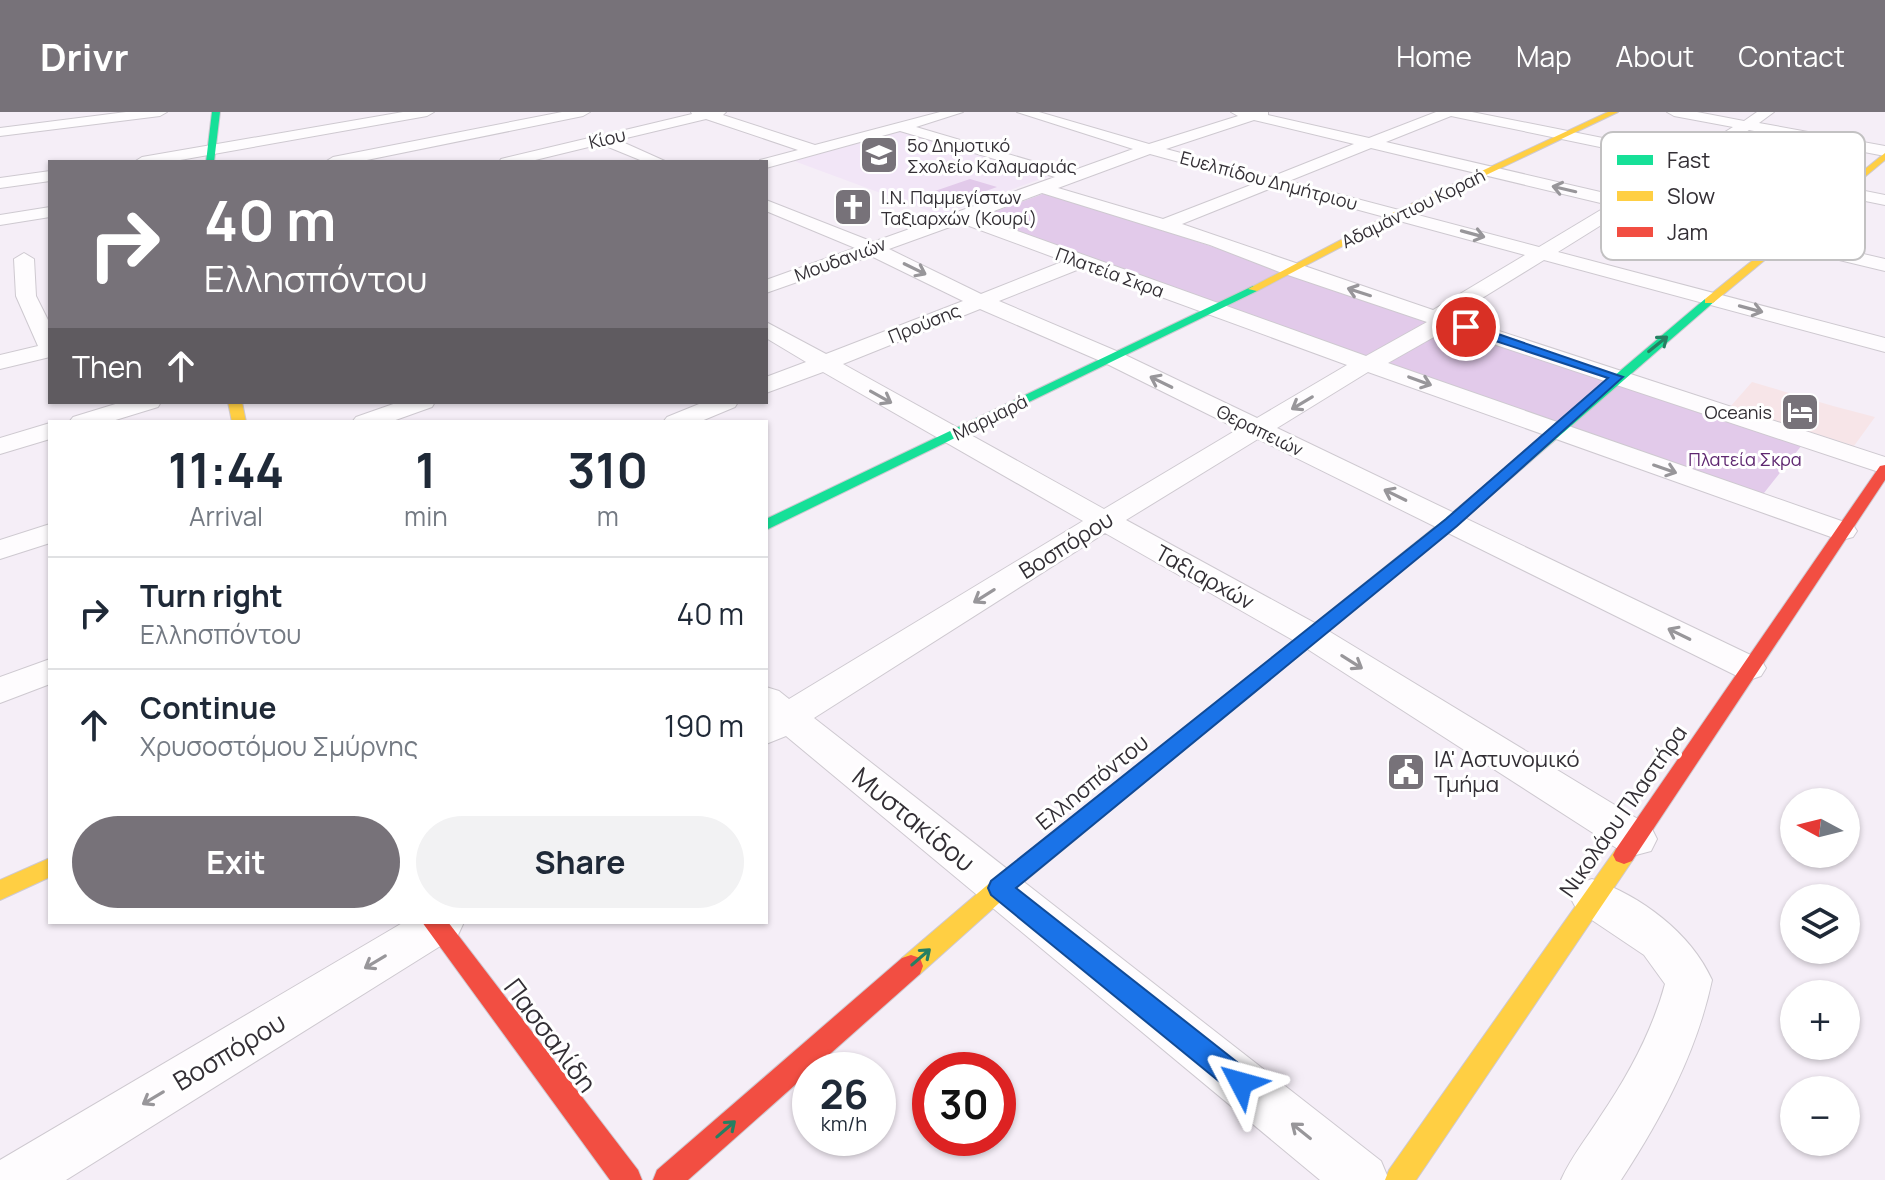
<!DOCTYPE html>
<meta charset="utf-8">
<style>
body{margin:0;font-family:Manrope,sans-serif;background:#f2f2f3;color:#1f2937;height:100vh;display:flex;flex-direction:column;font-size:30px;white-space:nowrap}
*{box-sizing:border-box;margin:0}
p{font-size:26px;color:#747a83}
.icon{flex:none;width:44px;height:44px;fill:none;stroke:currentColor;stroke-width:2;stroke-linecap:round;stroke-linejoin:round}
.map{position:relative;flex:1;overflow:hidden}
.details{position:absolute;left:48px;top:308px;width:720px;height:504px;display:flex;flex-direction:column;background:#fff;border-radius:0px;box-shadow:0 2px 6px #0004}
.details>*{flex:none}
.guide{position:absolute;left:48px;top:48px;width:720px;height:244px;border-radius:0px;box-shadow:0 2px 6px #0004;background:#777279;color:#fff;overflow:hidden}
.needle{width:52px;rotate:277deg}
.tools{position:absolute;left:1780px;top:676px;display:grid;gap:16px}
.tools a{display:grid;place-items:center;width:80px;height:80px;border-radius:50%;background:#fff;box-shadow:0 2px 6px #0004;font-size:40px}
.speed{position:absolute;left:792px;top:940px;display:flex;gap:16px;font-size:40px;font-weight:700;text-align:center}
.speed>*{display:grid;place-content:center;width:104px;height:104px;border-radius:50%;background:#fff;box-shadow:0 2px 6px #0004;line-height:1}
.speed small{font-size:20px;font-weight:400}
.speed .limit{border:12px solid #d22;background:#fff;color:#111}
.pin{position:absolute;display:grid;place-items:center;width:68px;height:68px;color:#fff;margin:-34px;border:4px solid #fff;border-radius:50%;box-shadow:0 2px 8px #0007}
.me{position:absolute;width:88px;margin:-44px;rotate:309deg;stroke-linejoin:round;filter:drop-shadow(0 0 6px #0008)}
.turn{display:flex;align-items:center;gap:28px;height:168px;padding:0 24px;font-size:36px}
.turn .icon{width:104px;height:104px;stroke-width:2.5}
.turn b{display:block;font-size:56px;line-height:68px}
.then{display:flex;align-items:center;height:76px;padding:0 24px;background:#0003;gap:16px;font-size:30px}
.eta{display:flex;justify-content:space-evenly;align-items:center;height:136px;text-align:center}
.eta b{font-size:48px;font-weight:700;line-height:56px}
.button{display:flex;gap:16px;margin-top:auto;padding:16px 24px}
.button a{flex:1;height:92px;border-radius:48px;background:#777279;color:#fff;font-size:32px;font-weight:700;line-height:92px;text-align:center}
.button a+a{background:#f2f2f3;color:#1f2937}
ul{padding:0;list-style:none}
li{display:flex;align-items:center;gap:24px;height:112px;padding:0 24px;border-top:2px solid #e0e1e3}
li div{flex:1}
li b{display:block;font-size:30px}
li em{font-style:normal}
header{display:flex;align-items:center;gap:48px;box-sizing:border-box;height:112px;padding:0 40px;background:#777279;color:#fff}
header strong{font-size:38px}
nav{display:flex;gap:44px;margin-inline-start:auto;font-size:28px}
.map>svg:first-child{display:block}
</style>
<header>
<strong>Drivr</strong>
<nav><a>Home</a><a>Map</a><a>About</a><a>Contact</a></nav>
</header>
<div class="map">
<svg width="1885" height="1068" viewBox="0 0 1885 1068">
<rect width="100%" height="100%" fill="#f5eef7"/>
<path fill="#f7e5e8" d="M1752,270L1833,294L1875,305L1854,334L1730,295Z"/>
<path fill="#f2e6f7" d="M902,19L1052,63L940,103L794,49Z"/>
<path fill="#e2caea" d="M970,67L997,75L958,89L932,80Z
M1048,80L1106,99L1802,333L1760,386L975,107Z"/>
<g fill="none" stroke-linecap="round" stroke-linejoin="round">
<defs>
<path id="street" d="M126,0H167L160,4L0,24V16Z
M403,0H434L427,4L169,50H134L142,45Z
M562,0H590L583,4L357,50H325L333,45Z
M691,0H726L723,3L815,33L940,0H963L916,15L1069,60L1133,37L1017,0H1039L1149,32L1238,4L1231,0H1268V3L1369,26L1436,0H1472L1688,43L1733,15L1674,4L1667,0H1697L1744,9L1757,0H1774L1759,11L1885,34V44L1749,18L1705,47L1885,83V93L1694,54L1639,90L1885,147V159L1627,97L1558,140L1885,226V240L1544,148L1453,204L1885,345V362L1448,217L1388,251L1853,413L1857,419L1853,425L1842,428L1831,425L1368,260L1277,316L1761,548L1766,556L1761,564L1749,568L1737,564L1258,327L1126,408L1322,515L1651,715L1657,727L1651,739L1636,743L1621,739L1298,531L1105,421L814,606L1381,1049L1389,1068H1320L786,624L766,632V575L779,579L789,587L1083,409L823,260L766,281V265L806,250L766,226V210L826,242L963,189L871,144L766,181V168L855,136L766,99V88L873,130L1055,65L900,19L766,56V50H759L760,48L798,38L706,7L618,28L667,50H645L601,32L527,50H499L501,47L589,26L591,22L604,23L692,2ZM1451,4L1677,51L1622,85L1386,30ZM1254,8L1354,32L1271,65L1166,37ZM1371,36L1609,93L1539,135L1289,69ZM1150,42L1256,71L1163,107L1058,76ZM1274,75L1525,143L1433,198L1182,112ZM1042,81L1210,133L1282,161L1427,210L1366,244L978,105ZM961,111L1064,149L981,182L889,137ZM1082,156L1347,253L1257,306L1121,241L999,189ZM980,197L1105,251L1238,317L1104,397L843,252Z
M50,59V69L0,76V66Z
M50,95V105L0,113V103Z
M24,141L34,147L36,184L50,212V245L0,257V243L38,234L16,184L14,147Z
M122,290H161L158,295L109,310H69L73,305Z
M399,290H435L432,295L390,310H352L356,305Z
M704,290H738L735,295L699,310H663L667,305Z
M50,311V327L0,342V326Z
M50,412V431L0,447V428Z
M50,547V572L0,591V565Z
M1592,767C1641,784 1690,820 1712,868C1697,940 1661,1007 1621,1068H1561C1571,1045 1587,1026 1600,1005C1628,964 1652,920 1665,872L1644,843L1577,798L1570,785L1577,772Z
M404,810H464L458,823L66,1068H0V1048Z"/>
<path id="fast" d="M212,0H220L214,50H206Z
M1253,174L1258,177L1257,179L766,418V407Z
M1705,187L1715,189L1457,413L1192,631H1178L1175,626L1178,621L1445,407Z"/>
<path id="slow" d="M1608,0H1618L1400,104L1257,179L1248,177L1394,100Z
M1885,41V48L1713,191H1705V187Z
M228,290H242L246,310H232Z
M1185,619L1192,621L1195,626L1192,631L1008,783L920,862L911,865L902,862L899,854L902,846L992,769L1178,621Z
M1624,734L1632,737L1635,743L1632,749L1416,1068H1385L1389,1058L1616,737Z
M50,746V765L0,788V768Z"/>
<path id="jam" d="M1885,353V368L1632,749L1624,752L1616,749L1613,743L1616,737L1880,354Z
M422,810H448L638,1058L642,1068H610Z
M911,843L920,846L923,854L920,862L688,1068H653L657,1058L902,846Z"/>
</defs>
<use href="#street" stroke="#cec9d0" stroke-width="2"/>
<use href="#fast" stroke="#cec9d0" stroke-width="2"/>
<use href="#slow" stroke="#cec9d0" stroke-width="2"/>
<use href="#jam" stroke="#cec9d0" stroke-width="2"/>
<use href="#street" fill="#fefcfe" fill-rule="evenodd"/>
<use href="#fast" fill="#16e098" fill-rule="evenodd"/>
<use href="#slow" fill="#ffcf43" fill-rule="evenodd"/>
<use href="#jam" fill="#f24e42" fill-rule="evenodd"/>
</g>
<defs><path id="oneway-shaft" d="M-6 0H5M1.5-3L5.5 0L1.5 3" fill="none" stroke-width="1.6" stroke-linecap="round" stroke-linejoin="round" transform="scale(2)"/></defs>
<g stroke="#98969a">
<use href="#oneway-shaft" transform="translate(1564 77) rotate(-167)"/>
<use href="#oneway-shaft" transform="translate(1473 122) rotate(15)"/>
<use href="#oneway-shaft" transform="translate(915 157) rotate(26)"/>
<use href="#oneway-shaft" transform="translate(1359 180) rotate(-162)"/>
<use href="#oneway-shaft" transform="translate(1751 197) rotate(15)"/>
<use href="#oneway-shaft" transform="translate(1420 269) rotate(20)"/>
<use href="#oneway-shaft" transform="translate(1161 270) rotate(-154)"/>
<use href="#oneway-shaft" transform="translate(881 285) rotate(29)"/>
<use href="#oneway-shaft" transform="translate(1302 291) rotate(149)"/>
<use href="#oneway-shaft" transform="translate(1665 357) rotate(19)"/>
<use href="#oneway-shaft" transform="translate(1395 383) rotate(-154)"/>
<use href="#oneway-shaft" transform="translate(984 484) rotate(148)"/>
<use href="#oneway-shaft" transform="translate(1679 522) rotate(-154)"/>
<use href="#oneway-shaft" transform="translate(1352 550) rotate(32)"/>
<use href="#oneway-shaft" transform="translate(375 850) rotate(149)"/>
<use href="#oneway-shaft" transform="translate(153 986) rotate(149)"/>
<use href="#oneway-shaft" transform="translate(1301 1019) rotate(-141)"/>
</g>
<g stroke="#267f62">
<use href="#oneway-shaft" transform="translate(1658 232) rotate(-39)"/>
<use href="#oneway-shaft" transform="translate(921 845) rotate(-41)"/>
<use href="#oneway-shaft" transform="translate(726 1017) rotate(-41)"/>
</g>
<path fill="#1a73e8" stroke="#114b97" stroke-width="2" d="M1466,211L1623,265L1457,414L1016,776L1251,961L1255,971L1251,980L1241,984L1232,980L991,783L988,776L991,769L1446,407L1608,266L1462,218V212Z"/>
<defs>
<symbol id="school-square" viewBox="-11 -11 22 22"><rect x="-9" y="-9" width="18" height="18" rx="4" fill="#777279" stroke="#fff"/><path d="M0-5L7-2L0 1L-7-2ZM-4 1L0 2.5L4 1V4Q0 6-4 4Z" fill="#fff"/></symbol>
<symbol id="church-square" viewBox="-11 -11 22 22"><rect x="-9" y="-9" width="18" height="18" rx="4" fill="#777279" stroke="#fff"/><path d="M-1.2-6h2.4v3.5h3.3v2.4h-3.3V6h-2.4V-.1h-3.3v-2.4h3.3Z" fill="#fff"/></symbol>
<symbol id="hotel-square" viewBox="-11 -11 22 22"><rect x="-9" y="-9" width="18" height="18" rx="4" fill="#777279" stroke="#fff"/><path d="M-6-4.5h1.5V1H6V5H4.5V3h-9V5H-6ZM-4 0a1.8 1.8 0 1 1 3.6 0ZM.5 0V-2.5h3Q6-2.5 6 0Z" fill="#fff"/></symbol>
<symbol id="civic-square" viewBox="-11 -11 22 22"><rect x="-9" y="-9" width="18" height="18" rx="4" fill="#777279" stroke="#fff"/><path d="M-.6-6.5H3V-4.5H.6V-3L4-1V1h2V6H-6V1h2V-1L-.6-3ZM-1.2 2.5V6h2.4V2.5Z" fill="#fff"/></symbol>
</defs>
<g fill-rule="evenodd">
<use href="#school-square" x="857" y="21" width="44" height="44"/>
<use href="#church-square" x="831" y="73" width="44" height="44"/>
<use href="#hotel-square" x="1778" y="278" width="44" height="44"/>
<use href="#civic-square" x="1384" y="638" width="44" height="44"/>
</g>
<g text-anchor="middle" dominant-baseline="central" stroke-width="6" stroke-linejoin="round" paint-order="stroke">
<g font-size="18" fill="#332f35" stroke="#fff">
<text transform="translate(607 26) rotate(-13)">Κίου</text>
<text transform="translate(1269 68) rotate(15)">Ευελπίδου Δημήτριου</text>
<text transform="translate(1413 96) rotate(-26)">Αδαμάντιου Κοραή</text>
<text transform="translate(840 147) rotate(-20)">Μουδανιών</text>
<text transform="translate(1110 160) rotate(20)">Πλατεία Σκρα</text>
<text transform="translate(924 211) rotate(-22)">Προύσης</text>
<text transform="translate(990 305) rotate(-26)">Μαρμαρά</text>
<text transform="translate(1260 318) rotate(26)">Θεραπειών</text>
</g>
<g font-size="18" fill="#332f35" stroke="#fff" text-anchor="start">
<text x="907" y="33">5ο Δημοτικό<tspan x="907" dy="21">Σχολείο Καλαμαριάς</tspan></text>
<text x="881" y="85">Ι.Ν. Παμμεγίστων<tspan x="881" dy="21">Ταξιαρχών (Κουρί)</tspan></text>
<text x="1772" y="300" text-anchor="end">Oceanis</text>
</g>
<g font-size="18" fill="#5e2770" stroke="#fff">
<text x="1745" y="347">Πλατεία Σκρα</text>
</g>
<g font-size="22" fill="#332f35" stroke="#fff">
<text transform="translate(1066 433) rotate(-32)">Βοσπόρου</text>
<text transform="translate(1205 465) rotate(29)">Ταξιαρχών</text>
<text transform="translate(1092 670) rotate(-39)">Ελλησπόντου</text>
<text transform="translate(1623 699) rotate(-55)">Νικολάου Πλαστήρα</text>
</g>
<g font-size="22" fill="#332f35" stroke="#fff" text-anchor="start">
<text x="1434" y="647">ΙΑ' Αστυνομικό<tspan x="1434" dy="25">Τμήμα</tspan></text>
</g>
<g font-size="26" fill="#332f35" stroke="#fff">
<text transform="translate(914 707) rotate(39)">Μυστακίδου</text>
<text transform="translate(551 923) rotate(53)">Πασσαλίδη</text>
<text transform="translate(229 939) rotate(-31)">Βοσπόρου</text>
</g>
</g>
<rect x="1601" y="20" width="264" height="128" rx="12" fill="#fff" stroke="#c2c1c2" stroke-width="2"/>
<rect x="1617" y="43" width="36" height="10" fill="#16e098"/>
<rect x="1617" y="79" width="36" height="10" fill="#ffcf43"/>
<rect x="1617" y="115" width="36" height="10" fill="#f24e42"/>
<g font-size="22" fill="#332f35">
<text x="1667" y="56">Fast</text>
<text x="1667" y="92">Slow</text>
<text x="1667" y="128">Jam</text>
</g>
</svg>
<div class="tools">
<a><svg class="needle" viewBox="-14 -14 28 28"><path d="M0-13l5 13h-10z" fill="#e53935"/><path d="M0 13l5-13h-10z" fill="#747a83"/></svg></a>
<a><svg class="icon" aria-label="layers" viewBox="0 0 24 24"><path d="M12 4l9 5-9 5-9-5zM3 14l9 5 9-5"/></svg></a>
<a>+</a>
<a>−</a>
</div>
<div class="speed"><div>26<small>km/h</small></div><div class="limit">30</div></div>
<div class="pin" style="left:1466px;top:215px;background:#d93025"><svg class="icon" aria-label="arrive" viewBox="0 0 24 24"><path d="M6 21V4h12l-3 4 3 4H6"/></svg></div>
<svg class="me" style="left:1241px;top:971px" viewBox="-20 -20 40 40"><path d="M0-17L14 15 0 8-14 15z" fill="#1a73e8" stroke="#fff" stroke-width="4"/></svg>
<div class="guide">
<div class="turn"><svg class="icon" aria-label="right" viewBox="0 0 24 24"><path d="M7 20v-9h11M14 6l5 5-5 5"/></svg><div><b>40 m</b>Ελλησπόντου</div></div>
<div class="then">Then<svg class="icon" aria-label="ahead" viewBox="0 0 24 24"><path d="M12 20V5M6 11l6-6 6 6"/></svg></div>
</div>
<section class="details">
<div class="eta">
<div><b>11:44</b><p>Arrival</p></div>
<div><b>1</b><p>min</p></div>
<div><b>310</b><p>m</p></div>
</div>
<ul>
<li><svg class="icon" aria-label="right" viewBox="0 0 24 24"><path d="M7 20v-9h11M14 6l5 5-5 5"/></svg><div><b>Turn right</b><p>Ελλησπόντου</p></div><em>40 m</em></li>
<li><svg class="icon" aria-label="ahead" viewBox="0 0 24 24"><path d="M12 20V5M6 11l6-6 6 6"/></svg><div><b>Continue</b><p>Χρυσοστόμου Σμύρνης</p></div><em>190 m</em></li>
</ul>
<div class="button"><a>Exit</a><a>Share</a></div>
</section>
</div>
